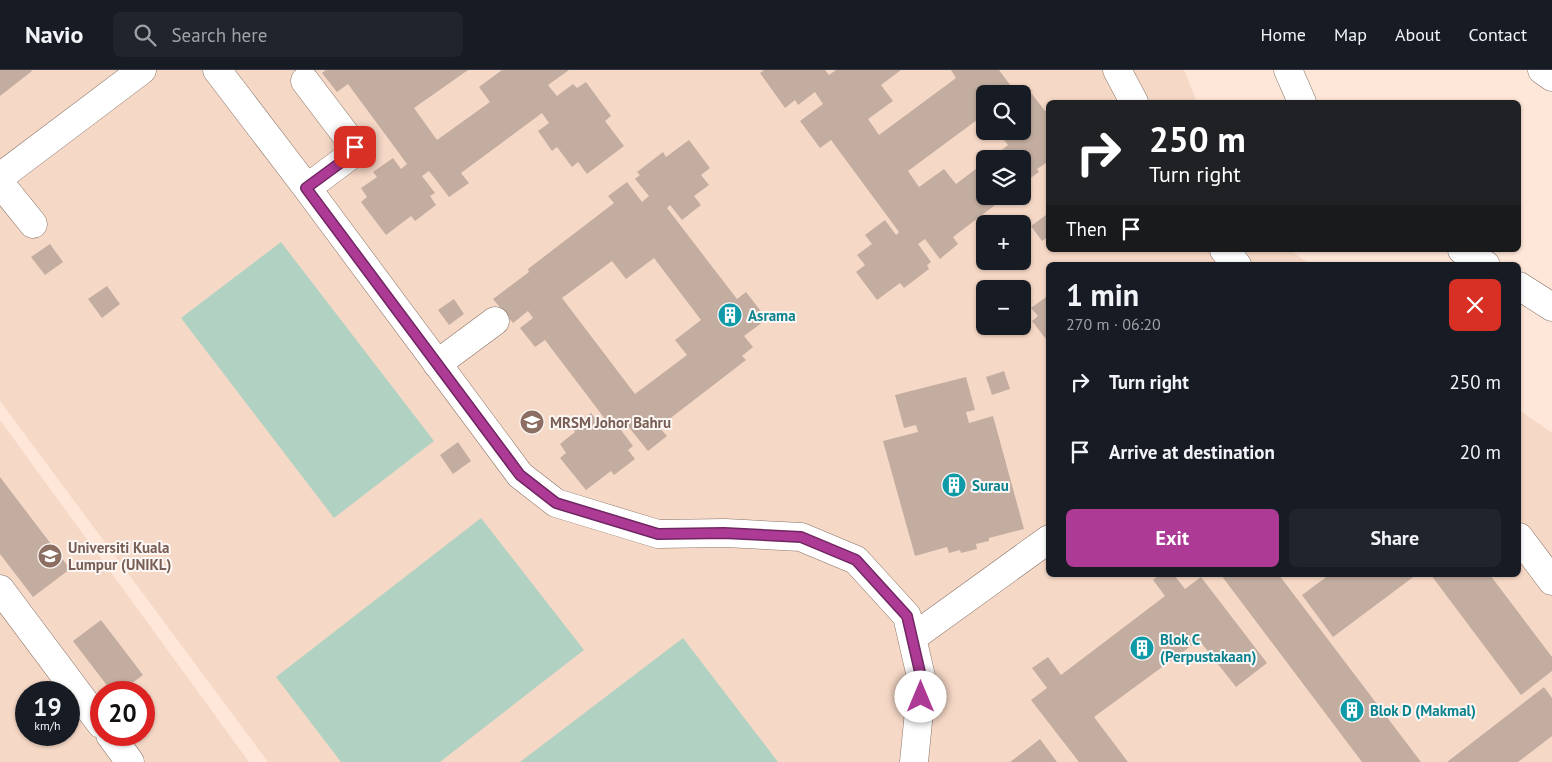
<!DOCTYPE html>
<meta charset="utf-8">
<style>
body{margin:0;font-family:"PT Sans",sans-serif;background:#20242c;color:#f1f3f6;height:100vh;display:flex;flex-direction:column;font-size:19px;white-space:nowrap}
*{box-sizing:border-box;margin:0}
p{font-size:16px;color:#9ea1a6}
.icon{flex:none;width:28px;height:28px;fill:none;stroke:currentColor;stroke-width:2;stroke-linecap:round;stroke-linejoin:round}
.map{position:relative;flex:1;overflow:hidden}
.panel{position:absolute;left:1046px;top:192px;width:475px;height:315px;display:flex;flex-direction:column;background:#171b24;border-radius:8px;box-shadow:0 1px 4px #0004}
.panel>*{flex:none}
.hud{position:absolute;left:1046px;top:30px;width:475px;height:152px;border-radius:8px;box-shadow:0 1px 4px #0004;background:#202124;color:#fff;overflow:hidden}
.fabs{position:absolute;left:976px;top:15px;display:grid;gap:10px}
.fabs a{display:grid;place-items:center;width:55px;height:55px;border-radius:8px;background:#171b24;box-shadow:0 1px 4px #0004;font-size:25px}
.speed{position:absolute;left:15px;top:611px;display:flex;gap:10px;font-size:25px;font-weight:700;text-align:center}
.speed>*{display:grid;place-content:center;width:65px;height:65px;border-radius:50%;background:#171b24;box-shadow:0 1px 4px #0004;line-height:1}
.speed small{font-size:12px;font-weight:400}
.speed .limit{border:8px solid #d22;background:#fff;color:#111}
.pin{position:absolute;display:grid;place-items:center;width:42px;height:42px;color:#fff;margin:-21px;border-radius:10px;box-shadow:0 2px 8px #0006}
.me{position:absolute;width:55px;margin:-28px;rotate:0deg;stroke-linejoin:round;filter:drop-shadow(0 0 4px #0008)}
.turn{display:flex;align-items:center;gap:18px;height:105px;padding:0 20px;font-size:22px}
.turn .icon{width:65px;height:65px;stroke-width:2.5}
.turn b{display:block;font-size:35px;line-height:42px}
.then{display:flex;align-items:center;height:48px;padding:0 20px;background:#0003;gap:10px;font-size:19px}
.round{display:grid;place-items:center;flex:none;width:52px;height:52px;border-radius:8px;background:#20242c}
.summary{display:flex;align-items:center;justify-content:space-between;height:85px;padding:0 20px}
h1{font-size:30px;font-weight:600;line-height:38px}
.cta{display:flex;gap:10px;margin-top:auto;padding:10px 20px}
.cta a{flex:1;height:58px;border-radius:8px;background:#ad3a95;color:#fff;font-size:20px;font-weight:600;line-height:58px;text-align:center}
.cta a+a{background:#20242c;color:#f1f3f6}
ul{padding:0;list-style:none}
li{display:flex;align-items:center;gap:15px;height:70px;padding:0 20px}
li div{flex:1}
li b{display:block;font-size:19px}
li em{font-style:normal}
header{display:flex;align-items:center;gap:30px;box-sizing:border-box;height:70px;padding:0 25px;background:#171b24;border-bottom:1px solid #363941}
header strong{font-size:24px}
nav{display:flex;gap:28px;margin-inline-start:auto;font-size:18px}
.search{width:350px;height:45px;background:#20242c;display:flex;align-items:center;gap:12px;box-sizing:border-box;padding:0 18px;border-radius:8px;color:#9ea1a6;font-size:19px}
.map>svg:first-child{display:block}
</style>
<header>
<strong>Navio</strong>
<div class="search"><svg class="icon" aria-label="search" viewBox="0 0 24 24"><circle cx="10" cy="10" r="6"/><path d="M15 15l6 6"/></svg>Search here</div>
<nav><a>Home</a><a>Map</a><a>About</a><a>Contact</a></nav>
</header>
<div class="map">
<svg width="1552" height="692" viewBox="0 0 1552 692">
<rect width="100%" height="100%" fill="#fee6d8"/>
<path fill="#f6d8c6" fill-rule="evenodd" d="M0,0H1184L1197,32H1049V180H1290L1311,195H1049V505H1519V340L1552,363V692H268L0,331ZM985,24H1022V61H985ZM985,89H1022V126H985ZM985,154H1022V191H985ZM985,219H1022V256H985Z
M0,350L249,692H0ZM26,622H69V665H26ZM101,622H144V665H101Z"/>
<path fill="#b1d2c2" d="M281,172L434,371L334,448L181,248Z
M481,448L584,580L440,692H341L276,607Z
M683,568L778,692H520Z"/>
<path fill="#c3ada0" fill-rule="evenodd" d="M0,0H31L32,1L0,26Z
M326,0H468L414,38L437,70L490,32L479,17L502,0H569L548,15L557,26L573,14L577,18L586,12L611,46L605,51L624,76L587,104L578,92L572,97L557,77L552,81L538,61L549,53L542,43L461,103L469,113L449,127L429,101L422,106L435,123L430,126L436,135L415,151L411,146L386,165L361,132L367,127L361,118L377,107L373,102L393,88L401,99L407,94L348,14L337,22L322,3Z
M764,0H825L829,5L836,0H901L881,15L893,31L868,49L879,65L956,8L951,0H999L1017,24H985V44L908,101L919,117L944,99L956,114L985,92V126H1007L953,167L958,174L940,189L925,169L918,174L931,192L927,195L929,199L904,218L900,213L877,230L856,202L865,195L857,185L872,174L865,165L885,150L896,165L899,162L831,70L820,78L800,51L823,34L815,22L798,35L795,30L785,38L760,3Z
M1032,24L1045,41L1049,39V91L1037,99L1039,102L1022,114V89H990L1008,75L997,61H1022V31Z
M689,70L710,98L701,105L709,115L694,126L701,135L682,150L670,135L667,138L737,229L746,222L767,249L744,266L753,277L742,286L746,290L659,357L667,366L648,381L627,355L621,360L633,376L628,380L635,389L614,405L611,401L586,420L560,388L566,383L560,374L575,362L572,357L591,343L599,353L605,349L545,270L535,277L520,258L533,248L528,241L513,253L493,229L529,202L528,199L614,133L608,126L627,112L642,132L649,126L635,109L640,105L637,102L663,82L666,87ZM654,188L701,250L675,270L687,285L635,324L562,228L612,191L626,209Z
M1046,145L1049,148V166L1042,171L1031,156Z
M50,174L63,192L45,205L31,187Z
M107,216L120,234L102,248L88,229Z
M1049,225V273L1032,251L1038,246L1031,238Z
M454,229L464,244L449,255L438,240Z
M1004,301L1010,319L992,325L986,307Z
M966,307L975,340L966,342L969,353L993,346L1024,459L989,468V471L976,474L977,479L961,483L960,480L949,483L947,477L915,486L883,371L918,362L916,355L904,358L895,325Z
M458,372L471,391L453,404L440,385Z
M0,407L70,499L33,527L0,484Z
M1159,505H1174L1185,519L1201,507L1267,593L1236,617L1199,570L1094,647L1128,692H1079L1031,630L1047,618L1032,598L1048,587L1061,605L1165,526L1153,510Z
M1221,505H1279L1421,692H1362Z
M1329,505H1416L1333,567L1302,525Z
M1431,505H1490L1552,587V601L1521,625Z
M101,550L143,605L120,622H112L73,571Z
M1544,617L1552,628V666L1518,692H1447Z
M1040,669L1057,692H1010L1031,676Z"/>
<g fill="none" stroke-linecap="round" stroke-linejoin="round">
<defs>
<path id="minor" d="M217,0L307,118L520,405L556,433L658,464L725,463L801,467L856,490L907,546L922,611L914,692
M1117,0L1134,32
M1288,0L1302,32
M1542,0L1552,7
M305,11L355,77V82L307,118
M0,107L142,0
M0,113L33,154
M1224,180L1237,195
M1462,180L1486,195
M1519,216L1552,237
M437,294L495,251
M1519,467L1552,511
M0,519L101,654
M912,568L1049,469
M110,665L130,692"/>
</defs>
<use href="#minor" stroke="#887367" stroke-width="29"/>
<use href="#minor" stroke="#fff" stroke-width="28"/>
</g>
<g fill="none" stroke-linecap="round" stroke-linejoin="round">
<defs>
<path id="route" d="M355,77V82L306,118L520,405L556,433L658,464L724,463L801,467L856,490L907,546L922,611L921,627"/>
</defs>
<use href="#route" stroke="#702661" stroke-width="12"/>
<use href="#route" stroke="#ad3a95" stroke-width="9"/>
</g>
<defs>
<symbol id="building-disc" viewBox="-11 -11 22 22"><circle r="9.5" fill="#0f9aa8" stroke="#fcf7f4"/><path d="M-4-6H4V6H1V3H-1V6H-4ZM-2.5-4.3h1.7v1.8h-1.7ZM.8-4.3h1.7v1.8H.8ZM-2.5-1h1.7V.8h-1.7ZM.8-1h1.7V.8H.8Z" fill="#fff"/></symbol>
<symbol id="school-disc" viewBox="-11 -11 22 22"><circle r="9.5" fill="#8d6e63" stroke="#fcf7f4"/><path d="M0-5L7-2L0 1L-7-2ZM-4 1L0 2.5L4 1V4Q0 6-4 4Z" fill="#fff"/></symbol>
<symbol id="university-disc" viewBox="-11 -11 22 22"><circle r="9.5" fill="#8d6e63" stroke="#fcf7f4"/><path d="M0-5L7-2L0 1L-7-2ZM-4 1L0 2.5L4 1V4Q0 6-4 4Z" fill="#fff"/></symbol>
</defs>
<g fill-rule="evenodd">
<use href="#building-disc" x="716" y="231" width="28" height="28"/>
<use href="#school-disc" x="518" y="338" width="28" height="28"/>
<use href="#building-disc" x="940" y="401" width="28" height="28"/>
<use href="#university-disc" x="36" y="472" width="28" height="28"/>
<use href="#building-disc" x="1128" y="564" width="28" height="28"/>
<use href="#building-disc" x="1338" y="626" width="28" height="28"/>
</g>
<g text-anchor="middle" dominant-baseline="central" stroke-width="4" stroke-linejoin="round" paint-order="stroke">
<g font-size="15" font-weight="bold" fill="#0d838f" stroke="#fcf7f4" text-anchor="start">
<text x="748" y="245">Asrama</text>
<text x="972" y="415">Surau</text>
<text x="1160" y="569">Blok C<tspan x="1160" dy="17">(Perpustakaan)</tspan></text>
<text x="1370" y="640">Blok D (Makmal)</text>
</g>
<g font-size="15" font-weight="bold" fill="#785e54" stroke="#fcf7f4" text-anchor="start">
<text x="550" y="352">MRSM Johor Bahru</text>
<text x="68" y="477">Universiti Kuala<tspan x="68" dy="17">Lumpur (UNIKL)</tspan></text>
</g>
</g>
</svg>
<div class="fabs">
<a><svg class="icon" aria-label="search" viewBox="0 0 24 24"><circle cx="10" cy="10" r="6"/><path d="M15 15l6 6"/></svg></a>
<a><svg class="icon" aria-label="layers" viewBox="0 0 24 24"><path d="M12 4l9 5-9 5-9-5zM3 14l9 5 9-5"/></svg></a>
<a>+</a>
<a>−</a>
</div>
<div class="speed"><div>19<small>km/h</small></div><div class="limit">20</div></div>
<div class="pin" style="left:355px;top:77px;background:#d93025"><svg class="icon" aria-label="arrive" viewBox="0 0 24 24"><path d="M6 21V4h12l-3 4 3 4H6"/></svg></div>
<svg class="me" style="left:921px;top:627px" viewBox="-20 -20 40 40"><circle r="19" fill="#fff"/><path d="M0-13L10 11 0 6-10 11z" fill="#ad3a95"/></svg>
<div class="hud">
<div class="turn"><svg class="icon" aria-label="right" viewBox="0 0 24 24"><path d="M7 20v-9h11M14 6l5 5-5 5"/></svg><div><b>250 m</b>Turn right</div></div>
<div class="then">Then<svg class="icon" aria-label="arrive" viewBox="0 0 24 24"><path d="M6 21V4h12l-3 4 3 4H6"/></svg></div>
</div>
<section class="panel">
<div class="summary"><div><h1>1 min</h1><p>270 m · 06:20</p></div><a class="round" style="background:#d93025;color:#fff"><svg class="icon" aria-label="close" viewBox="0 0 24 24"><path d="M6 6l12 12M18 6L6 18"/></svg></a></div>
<ul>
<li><svg class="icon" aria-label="right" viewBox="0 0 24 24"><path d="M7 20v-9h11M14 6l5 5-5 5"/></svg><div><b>Turn right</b></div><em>250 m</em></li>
<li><svg class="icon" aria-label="arrive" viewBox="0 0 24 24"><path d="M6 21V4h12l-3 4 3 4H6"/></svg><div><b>Arrive at destination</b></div><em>20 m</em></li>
</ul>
<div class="cta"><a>Exit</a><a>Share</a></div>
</section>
</div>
